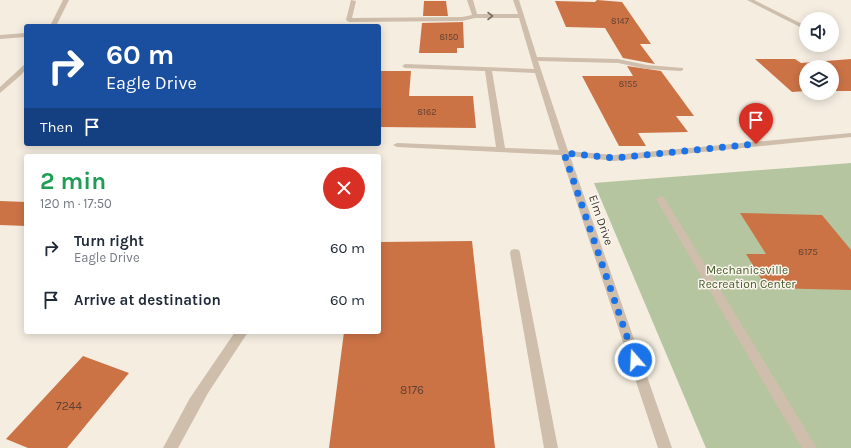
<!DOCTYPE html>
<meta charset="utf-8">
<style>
body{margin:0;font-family:Karla,sans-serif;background:#f6f6f7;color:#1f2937;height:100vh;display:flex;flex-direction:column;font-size:15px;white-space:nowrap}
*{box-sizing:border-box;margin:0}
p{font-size:13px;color:#747a83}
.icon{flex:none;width:22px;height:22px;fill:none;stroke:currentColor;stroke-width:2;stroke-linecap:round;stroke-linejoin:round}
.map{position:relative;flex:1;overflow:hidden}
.side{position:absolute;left:24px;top:154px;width:357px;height:180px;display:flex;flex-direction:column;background:#fff;border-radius:4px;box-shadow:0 2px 10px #0003}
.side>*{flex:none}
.guide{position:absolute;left:24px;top:24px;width:357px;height:122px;border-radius:4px;box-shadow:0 2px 10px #0003;background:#1a4fa0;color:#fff;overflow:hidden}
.tools{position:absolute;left:799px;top:12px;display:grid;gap:8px}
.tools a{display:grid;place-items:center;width:40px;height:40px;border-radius:50%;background:#fff;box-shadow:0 2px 10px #0003;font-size:20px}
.pin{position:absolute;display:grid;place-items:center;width:34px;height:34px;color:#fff;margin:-41px -17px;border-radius:50% 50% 50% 0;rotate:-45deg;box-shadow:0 0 4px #0007}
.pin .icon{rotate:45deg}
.me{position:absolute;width:44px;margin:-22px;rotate:341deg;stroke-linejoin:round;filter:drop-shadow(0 0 3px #0008)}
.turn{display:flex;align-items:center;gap:14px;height:84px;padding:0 16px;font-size:18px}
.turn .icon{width:52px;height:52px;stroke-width:2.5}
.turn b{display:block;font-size:28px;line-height:34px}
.then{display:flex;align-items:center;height:38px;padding:0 16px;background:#0003;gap:8px;font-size:15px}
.round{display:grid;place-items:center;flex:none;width:42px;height:42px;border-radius:21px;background:#f6f6f7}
.headline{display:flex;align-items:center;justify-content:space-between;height:68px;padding:0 16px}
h1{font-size:24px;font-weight:700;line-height:30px;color:#1e9e55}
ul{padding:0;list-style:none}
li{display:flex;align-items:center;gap:12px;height:52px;padding:0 16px}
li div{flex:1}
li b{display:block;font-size:15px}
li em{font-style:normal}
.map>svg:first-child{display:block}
</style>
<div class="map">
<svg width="851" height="448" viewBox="0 0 851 448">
<rect width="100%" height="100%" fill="#f5ede0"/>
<path fill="#b5c59f" d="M851,163V448H706L594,183Z"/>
<path fill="#cc7346" d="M597,0L622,2L651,44H640L655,64L623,58L605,28L566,27L555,1L595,2Z
M424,1H446L448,16H423Z
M463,22L464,48H457V53H419L422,23Z
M755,59H795L801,63L851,59V91H832V67H806V91L792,92Z
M627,66L661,71L694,116H676L688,132L638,133L646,146H619L582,76H633Z
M379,71H411L409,96H473L476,128L379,127Z
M0,201L26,202V226L0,225Z
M740,213L822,215L851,250V290L767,288L746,254H766Z
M472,241L495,448H329L344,332H379V242Z
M83,356L129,373L67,448H28L6,439Z"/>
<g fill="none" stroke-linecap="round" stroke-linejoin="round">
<path fill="#cebeab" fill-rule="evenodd" d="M63,0H69L56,26H50Z
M351,0L356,1L352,18L462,17L472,15L467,0H473L477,14H518L513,0H519L537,57L618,59L647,65L683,68V70L681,71L647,69L618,63L538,61L568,151L614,155L851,133V137L614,161L570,156L672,448H658L561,155L397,147L393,145L397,143L496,147L485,71L405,68L402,66L405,64L534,69L519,18H475L462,21L349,22L346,20ZM492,71L535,73L559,150L505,148Z
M747,0H754L806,26V30Z
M26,33V37L0,39V35Z
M26,63V69L21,75L0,93V87Z
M661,196L664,197L817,448H802L656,199Z
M515,249L519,250L520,253L558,448H544L510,253L511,250Z
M235,332H248L208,393L178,448H163L190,398Z"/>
</g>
<defs><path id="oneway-chevron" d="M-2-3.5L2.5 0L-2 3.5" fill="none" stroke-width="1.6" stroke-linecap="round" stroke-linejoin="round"/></defs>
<use stroke="#7d7064" href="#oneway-chevron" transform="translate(490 16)"/>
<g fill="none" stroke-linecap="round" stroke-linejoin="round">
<path stroke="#1a73e8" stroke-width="7" stroke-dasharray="0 12.6" d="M635,360L564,153L614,158L756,144"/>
</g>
<g text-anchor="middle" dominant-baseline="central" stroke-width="3" stroke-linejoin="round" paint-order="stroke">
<g font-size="9" fill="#5f4231">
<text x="620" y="21">8147</text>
<text x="449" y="37">8150</text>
<text x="628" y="84">8155</text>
<text x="427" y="112">8162</text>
</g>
<g font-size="10" fill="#5f4231">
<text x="808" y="252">8175</text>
</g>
<g font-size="12" fill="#3b312a" stroke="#fbf6ed">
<text transform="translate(601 220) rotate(71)">Elm Drive</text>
</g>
<g font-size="12" fill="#465b2c" stroke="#fbf6ed">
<text x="747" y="270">Mechanicsville<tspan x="747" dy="14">Recreation Center</tspan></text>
</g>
<g font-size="12" fill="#5f4231">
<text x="412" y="390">8176</text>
<text x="69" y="406">7244</text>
</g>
</g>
</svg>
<div class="tools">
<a><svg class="icon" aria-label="sound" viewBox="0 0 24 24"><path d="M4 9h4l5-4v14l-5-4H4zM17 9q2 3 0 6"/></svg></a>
<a><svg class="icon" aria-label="layers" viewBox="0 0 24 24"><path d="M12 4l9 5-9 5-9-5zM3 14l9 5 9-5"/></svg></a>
</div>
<div class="pin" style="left:756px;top:144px;background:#d93025"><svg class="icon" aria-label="arrive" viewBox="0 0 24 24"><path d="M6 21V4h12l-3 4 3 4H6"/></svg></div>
<svg class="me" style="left:635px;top:360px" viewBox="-20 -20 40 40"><circle r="17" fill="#1a73e8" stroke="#fff" stroke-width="3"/><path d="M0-11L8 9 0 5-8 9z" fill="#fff"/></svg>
<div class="guide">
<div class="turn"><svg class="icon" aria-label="right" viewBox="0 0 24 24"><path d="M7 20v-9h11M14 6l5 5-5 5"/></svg><div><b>60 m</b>Eagle Drive</div></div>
<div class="then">Then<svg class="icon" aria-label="arrive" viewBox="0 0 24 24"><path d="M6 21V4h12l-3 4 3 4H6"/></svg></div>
</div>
<section class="side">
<div class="headline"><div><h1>2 min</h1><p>120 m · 17:50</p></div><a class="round" style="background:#d93025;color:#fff"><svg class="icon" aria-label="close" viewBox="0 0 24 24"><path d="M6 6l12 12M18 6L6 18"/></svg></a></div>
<ul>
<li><svg class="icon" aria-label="right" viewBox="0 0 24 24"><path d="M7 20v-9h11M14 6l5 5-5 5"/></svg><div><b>Turn right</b><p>Eagle Drive</p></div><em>60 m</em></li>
<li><svg class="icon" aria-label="arrive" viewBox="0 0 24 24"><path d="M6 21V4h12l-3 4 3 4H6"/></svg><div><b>Arrive at destination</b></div><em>60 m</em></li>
</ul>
</section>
</div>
